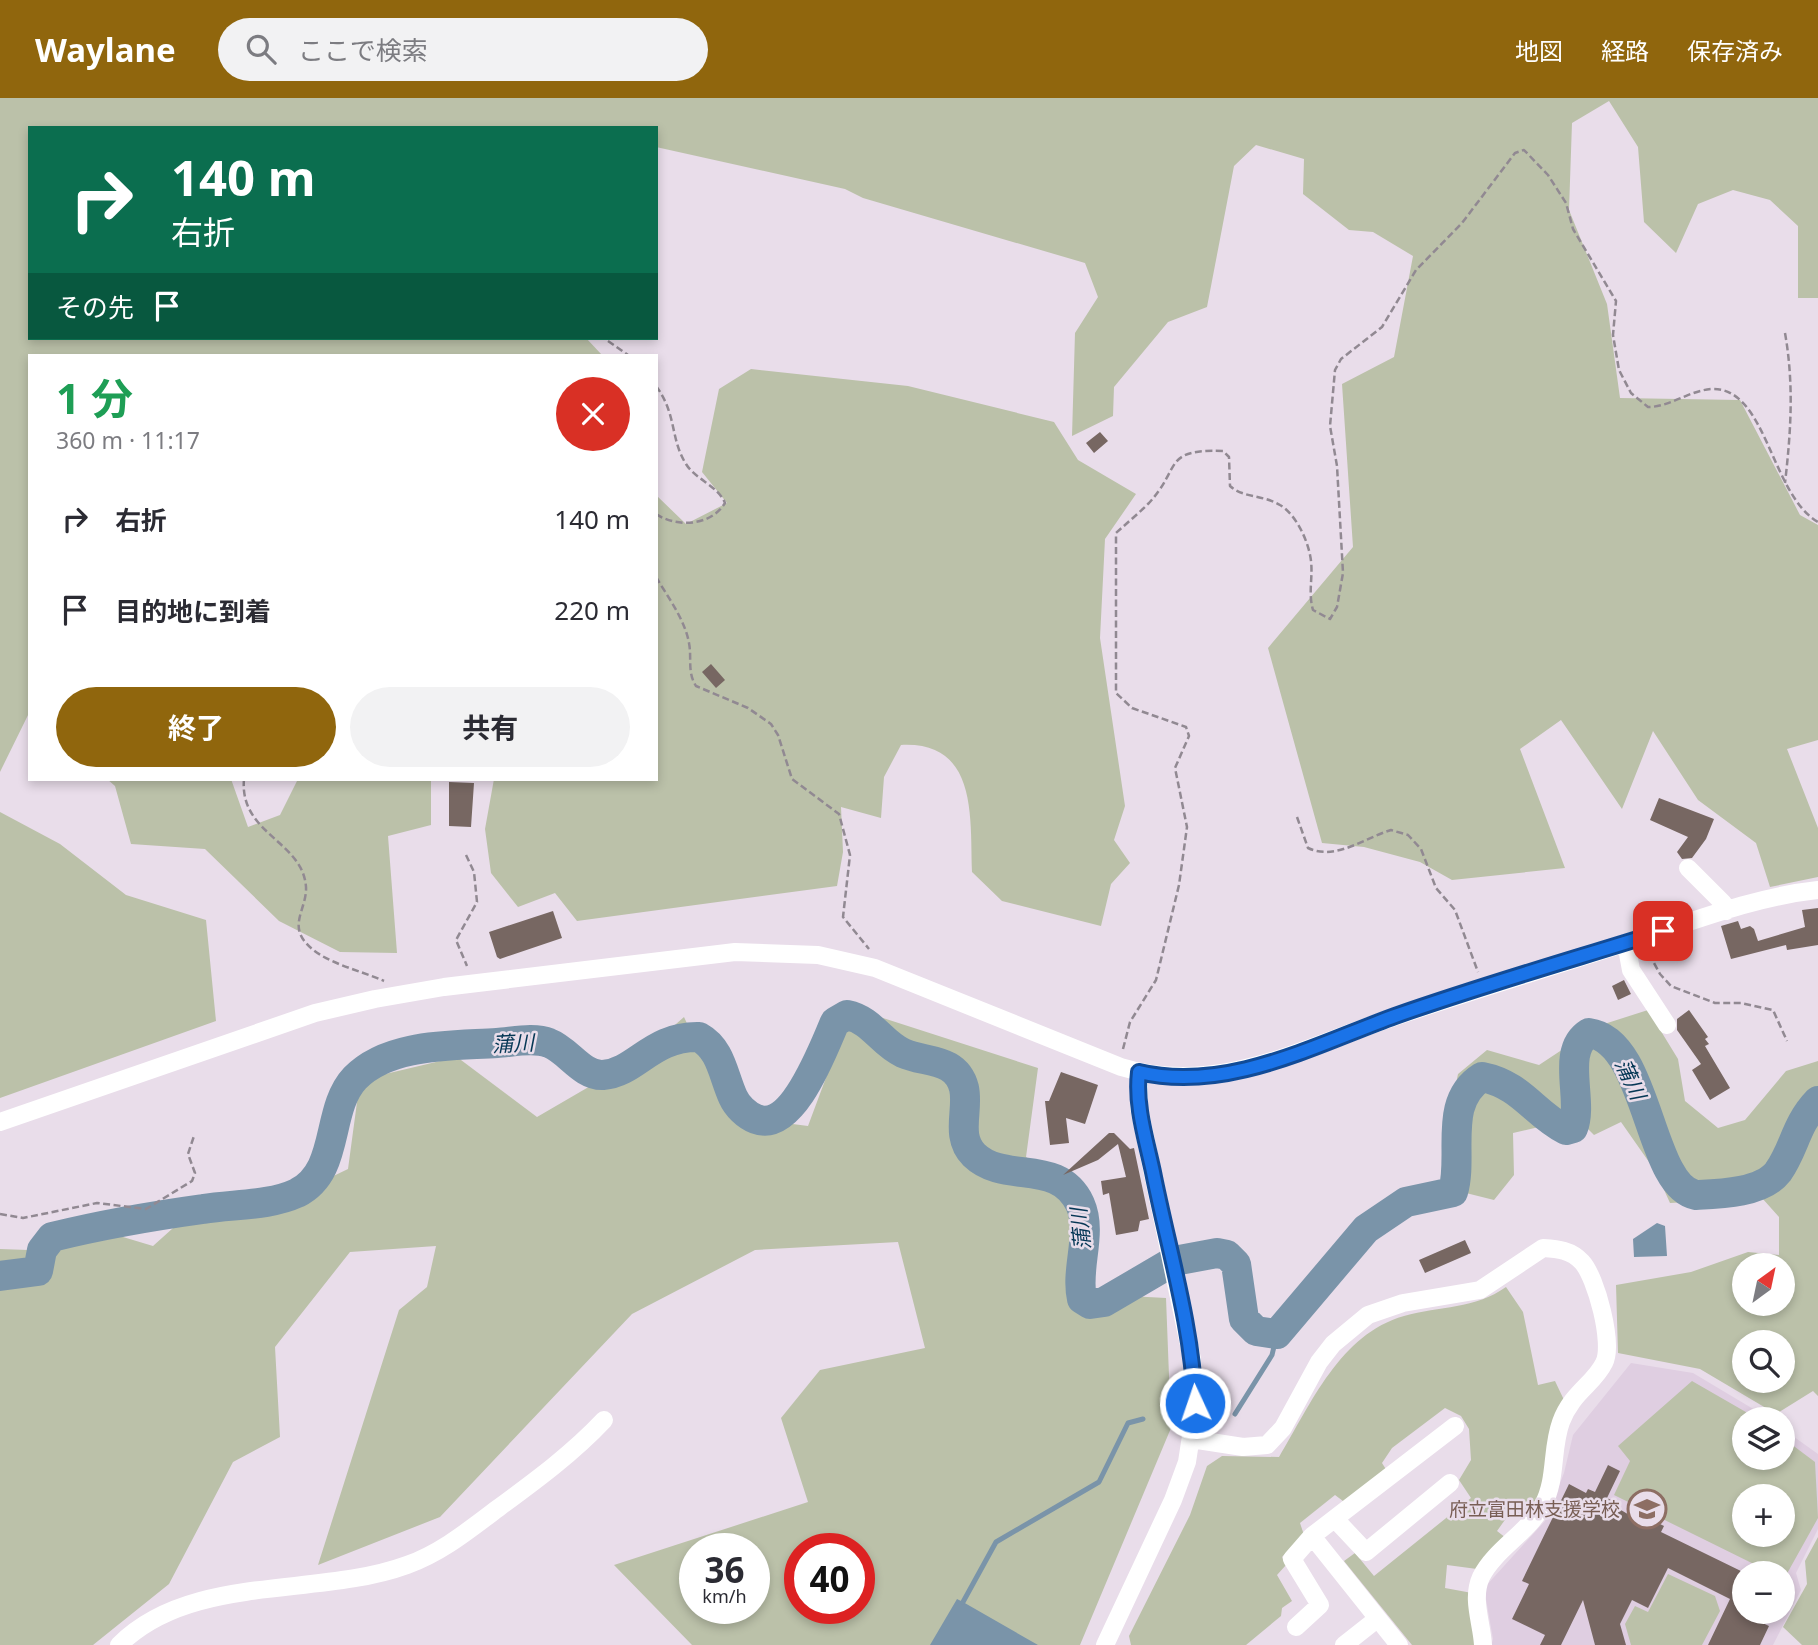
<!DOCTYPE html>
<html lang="ja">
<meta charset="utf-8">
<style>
body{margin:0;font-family:"Noto Sans","Noto Sans JP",sans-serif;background:#f2f2f3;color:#2b2b33;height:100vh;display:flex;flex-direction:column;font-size:26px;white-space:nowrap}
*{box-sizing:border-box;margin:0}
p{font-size:23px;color:#7c7c81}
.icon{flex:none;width:38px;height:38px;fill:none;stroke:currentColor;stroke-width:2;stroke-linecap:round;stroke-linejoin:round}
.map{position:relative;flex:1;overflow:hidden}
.details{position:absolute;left:28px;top:256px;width:630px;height:427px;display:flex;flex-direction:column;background:#fff;border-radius:0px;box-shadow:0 4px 10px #0003}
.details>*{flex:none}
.guide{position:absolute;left:28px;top:28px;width:630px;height:214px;border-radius:0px;box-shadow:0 4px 10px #0003;background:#0b6e4f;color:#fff;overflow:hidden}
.needle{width:46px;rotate:33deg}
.fabs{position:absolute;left:1732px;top:1155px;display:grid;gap:14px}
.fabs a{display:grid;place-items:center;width:63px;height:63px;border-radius:50%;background:#fff;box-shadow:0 4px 10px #0003;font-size:35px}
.speed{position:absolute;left:679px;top:1435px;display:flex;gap:14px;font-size:35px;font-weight:700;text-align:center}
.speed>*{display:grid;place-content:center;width:91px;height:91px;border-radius:50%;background:#fff;box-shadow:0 4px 10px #0003;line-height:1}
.speed small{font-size:18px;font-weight:400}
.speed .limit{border:10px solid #d22;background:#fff;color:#111}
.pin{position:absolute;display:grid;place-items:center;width:60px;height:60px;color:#fff;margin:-30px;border-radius:14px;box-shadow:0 4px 10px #0006}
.me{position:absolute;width:77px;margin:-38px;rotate:357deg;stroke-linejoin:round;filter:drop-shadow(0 0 5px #0008)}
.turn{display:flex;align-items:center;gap:24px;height:147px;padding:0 28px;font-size:32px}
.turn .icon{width:91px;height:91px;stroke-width:2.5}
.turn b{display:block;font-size:49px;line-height:60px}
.then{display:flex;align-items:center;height:66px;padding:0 28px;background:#0003;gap:14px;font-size:26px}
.round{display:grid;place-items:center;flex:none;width:74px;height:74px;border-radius:37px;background:#f2f2f3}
.head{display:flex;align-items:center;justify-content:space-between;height:119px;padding:0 28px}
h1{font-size:42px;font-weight:700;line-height:52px;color:#1e9e55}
.cta{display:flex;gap:14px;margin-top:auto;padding:14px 28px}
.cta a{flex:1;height:80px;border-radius:42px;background:#90660d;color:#fff;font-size:28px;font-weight:700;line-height:80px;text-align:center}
.cta a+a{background:#f2f2f3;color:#2b2b33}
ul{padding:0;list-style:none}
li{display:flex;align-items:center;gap:21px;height:91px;padding:0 28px}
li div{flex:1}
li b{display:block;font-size:26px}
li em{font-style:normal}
header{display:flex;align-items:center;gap:42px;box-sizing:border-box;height:98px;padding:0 35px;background:#90660d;color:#fff}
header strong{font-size:33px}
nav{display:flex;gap:38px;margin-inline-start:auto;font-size:24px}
.search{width:490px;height:63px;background:#f2f2f3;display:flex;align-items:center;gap:18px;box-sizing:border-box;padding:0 24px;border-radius:38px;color:#7c7c81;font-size:26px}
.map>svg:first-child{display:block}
</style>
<header>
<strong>Waylane</strong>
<div class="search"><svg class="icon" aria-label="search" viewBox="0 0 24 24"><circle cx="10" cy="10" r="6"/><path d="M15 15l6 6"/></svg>ここで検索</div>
<nav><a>地図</a><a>経路</a><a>保存済み</a></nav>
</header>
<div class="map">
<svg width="1818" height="1547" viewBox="0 0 1818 1547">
<rect width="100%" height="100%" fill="#e9ddea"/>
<path fill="#dfcee1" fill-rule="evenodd" d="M1631,1265L1693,1275L1770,1321H1745V1360H1783V1331L1818,1356V1431L1796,1475L1801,1492L1773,1547H1491L1493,1541L1484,1490L1545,1423L1564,1375L1573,1337ZM1745,1398H1783V1437H1745ZM1745,1475H1783V1514H1745Z"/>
<path fill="#bbc1a9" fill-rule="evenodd" d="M0,0H1818V200H1798V128L1770,102L1733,92L1698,106L1676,155L1644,124L1638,49L1609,3L1572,25L1569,112L1607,206L1620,300L1740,302L1800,417L1818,427V642L1787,651L1818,730V779L1770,789L1756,745L1698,702L1653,633L1622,711L1561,622L1520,651L1565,770L1452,782L1420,764L1364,749L1322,745L1268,550L1353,449L1342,286L1394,259L1413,158L1373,134L1349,132L1303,96L1304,61L1256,47L1234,68L1207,209L1168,224L1114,289L1113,318L1072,338L1075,235L1098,199L1085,165L863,100L845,91L656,49V30H30V240H586L602,257H30V613L0,674Z
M751,271L908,288L1054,324L1078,362L1136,396L1105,441L1100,540L1125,708L1114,742L1130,765L1111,786L1101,828L1002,803L972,774C970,719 978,643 901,647L884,679L881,720L841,709L843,754L837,788L577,823L555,795L518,809L491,775L485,731L494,681H656V397L686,426L727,405L702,374L719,291Z
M107,681H231L248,729L280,717L298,681H431V727L388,738L397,855L340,854L279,823L205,751L131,746L115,688Z
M0,714L60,746L126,797L206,822L216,923L0,1000Z
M852,910L1038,970L1026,1059L1073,1090L1092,1196L1166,1200L1171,1330L1080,1547H692L614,1467L808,1404L781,1320L820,1272L925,1250L898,1144L755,1152L632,1216L440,1419L318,1467L399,1212L427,1189L436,1148L350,1154L275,1249L280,1339L233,1364L169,1486L93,1547H0V1151L57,1153L73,1124L153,1148L192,1113L296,1096L348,1071L360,982L457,959L537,1019L635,962L684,919L730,1018L808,1028ZM695,1451H754V1510H695ZM800,1451H859V1510H800Z
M1648,912L1678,961L1685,1003L1718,1030L1745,1022L1786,973L1818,963V1298L1813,1293L1776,1316L1700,1271L1618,1255L1616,1187L1691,1174L1748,1154L1779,1157V1119L1762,1100L1670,1105L1656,1074L1621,1024L1594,1037L1577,1020L1513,1035L1514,1077L1494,1102L1442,1089L1450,1014L1458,976L1487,952L1539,967L1598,928ZM1745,1167H1783V1206H1745ZM1745,1244H1783V1283H1745Z
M1506,1189L1523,1214L1538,1287L1555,1283L1564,1302L1542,1397L1527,1420L1512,1412L1497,1433L1506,1440L1477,1471L1447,1467L1445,1490L1472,1495L1478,1547H1412L1344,1463L1355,1455L1374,1478L1471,1400L1459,1382L1471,1362L1469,1331L1461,1318L1445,1310L1392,1350L1382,1365L1387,1373L1347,1406L1335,1397L1300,1425L1304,1437L1282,1459L1286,1467L1277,1477L1292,1503L1282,1510L1281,1518L1246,1547H1131L1129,1538L1190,1417L1207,1368L1222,1358L1279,1359C1311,1306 1340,1236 1404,1218C1440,1208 1475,1211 1506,1189Z
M1692,1283L1758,1321H1745V1360H1783V1340L1815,1364L1818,1420L1784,1481L1783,1475H1772L1614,1397L1630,1363L1618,1348ZM1783,1398V1437H1745V1398Z
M1818,1439V1547H1802L1783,1529L1807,1486L1805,1463Z
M1668,1476L1715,1498L1720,1513L1702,1547H1631L1625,1526L1635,1508L1648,1514Z"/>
<path fill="#7a94a9" d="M1657,1125L1665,1128L1667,1158L1634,1159L1633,1141Z
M957,1501L963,1504L1038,1547H930Z"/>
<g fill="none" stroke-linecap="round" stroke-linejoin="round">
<path stroke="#7a94a9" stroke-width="5" d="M1235,1316L1272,1257L1277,1236
M963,1504L996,1444L1099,1384L1128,1325L1143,1321"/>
<path stroke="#7a94a9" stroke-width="30" d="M0,1178L38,1173L42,1152L52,1139C101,1127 152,1118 203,1111C233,1106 269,1108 297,1095C341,1073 325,1012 355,980C389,945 453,948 497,945C513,944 534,939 549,945C568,952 582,978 603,977C637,974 651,938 699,939C721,951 723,977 733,999C737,1008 746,1017 756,1021C793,1035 823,951 835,924L847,917C872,922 881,945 903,955C925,965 956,959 964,990C969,1012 955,1038 974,1057C1005,1087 1058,1059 1080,1106C1093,1135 1075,1171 1082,1201L1090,1206L1104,1204L1174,1163L1217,1155L1227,1157L1236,1166L1244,1221L1256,1233L1277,1236L1366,1131L1406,1104L1453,1094C1464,1057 1442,1004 1482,979C1522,987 1533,1015 1566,1032L1573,1030C1584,1003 1560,953 1589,935C1649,943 1648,1088 1696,1097C1719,1096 1762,1095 1778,1074C1795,1050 1795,1027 1818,1003"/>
</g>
<path fill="#776762" d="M1100,334L1108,343L1094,355L1086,345Z
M711,566L725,582L716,590L702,574Z
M449,684L474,685L471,729L449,728Z
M1659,700L1714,721L1706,741L1692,760L1682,761L1677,754L1688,739L1650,722Z
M1818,810V847L1787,852L1786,847L1731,861L1721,828L1738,823L1741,831L1750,828L1754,831L1758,843L1805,829L1802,812Z
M553,813L562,840L500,861L497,859L489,834Z
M1624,882L1631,896L1618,902L1612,888Z
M1689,912L1708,939L1705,941L1709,946L1705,948L1730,990L1710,1002L1692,972L1701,966L1677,932V921Z
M1061,974L1098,987L1085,1026L1066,1020L1069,1045L1050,1047L1045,1003H1049Z
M1109,1035H1114L1130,1051L1134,1050L1149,1121L1140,1123L1138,1133L1116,1137L1109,1095L1103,1097L1101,1083L1126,1079L1118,1046L1098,1062L1063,1077Z
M1465,1142L1471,1155L1425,1175L1419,1162Z
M1608,1367L1620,1373L1607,1400L1611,1402L1609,1405L1643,1425L1646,1419L1664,1428L1661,1434L1745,1475V1517L1769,1528L1760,1547H1708L1730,1501L1668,1470L1648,1510L1632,1502L1620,1526L1626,1547H1595L1583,1502L1561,1547H1540L1545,1537L1512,1521L1529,1486L1522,1483L1569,1386L1586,1395L1588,1391L1595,1394Z"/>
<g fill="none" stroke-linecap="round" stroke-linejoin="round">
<path stroke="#918992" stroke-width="2.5" stroke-dasharray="7 3.5" stroke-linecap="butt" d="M1785,235C1794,286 1791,333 1785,385
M608,243L628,257
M656,288C677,316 670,341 686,366C695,381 718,388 725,405C711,428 677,430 656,416
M656,479C668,499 685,522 689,545C692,560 687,574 696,588L748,610L771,626L778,637L792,681L839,716L850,757L843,819L869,851
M244,681C239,736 303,743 306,789C307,810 289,826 306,845C323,865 360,872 384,883
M1297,719L1308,750C1336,763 1364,740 1391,732L1408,737L1421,751L1436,790L1455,812L1478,874
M466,757L474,774L477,804L456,842L467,868
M1649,856L1660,876L1671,888L1715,905H1741L1773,912L1787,943
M1123,951L1130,924L1156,882L1179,787L1187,729L1175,670L1189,638L1186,629L1132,610L1116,595V435C1127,425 1139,415 1149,405C1182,369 1162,351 1223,353L1229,359L1230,388C1243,400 1264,397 1280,407C1297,417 1309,445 1311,463C1313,480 1308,495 1313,512L1330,521L1337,509L1343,475L1337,368L1330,328L1335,272L1341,261L1382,229L1416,172L1462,125L1515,55L1524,52L1548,77L1566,105L1573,131L1616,203L1613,237L1619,272L1631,295L1648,309C1670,309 1688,293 1711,291C1767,288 1770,396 1818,424
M0,1116L23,1120L97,1105L146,1111L192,1083L195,1075L188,1056L194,1038"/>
<path stroke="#fff" stroke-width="18" d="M1688,770L1723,805L1726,813
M1626,845L1631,872L1667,927
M0,1024L315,915L375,901L444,889L735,854L818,857L875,870L1121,969C1218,999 1307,948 1397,918C1474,892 1552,869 1629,844C1691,824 1753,799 1818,792
M1191,1341L1243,1349L1267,1347L1283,1330L1319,1264L1333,1246L1368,1217L1403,1205L1480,1192L1543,1150C1558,1151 1571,1152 1582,1164C1596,1179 1614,1246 1604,1265C1594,1286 1572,1294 1561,1324C1551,1351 1557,1381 1543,1407C1528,1435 1495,1451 1481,1479C1471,1501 1482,1525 1483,1547
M1335,1421L1366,1454L1450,1385
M1296,1529L1320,1507L1292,1461L1312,1438
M119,1547C191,1475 317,1500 407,1467C441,1455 469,1432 497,1411C535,1383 572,1356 604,1322
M1105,1547L1173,1402L1187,1364L1193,1325L1192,1261L1139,1010V974
M1344,1547L1377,1521
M1399,1547L1312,1438L1455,1328"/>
</g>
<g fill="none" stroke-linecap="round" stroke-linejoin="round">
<defs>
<path id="route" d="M1195,1305C1192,1227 1168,1150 1153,1074C1146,1041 1135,1008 1139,974C1226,995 1315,947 1395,918C1483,887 1574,861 1663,833"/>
</defs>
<use href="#route" stroke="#114b97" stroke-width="18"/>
<use href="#route" stroke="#1a73e8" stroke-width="12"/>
</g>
<defs>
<symbol id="school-ring" viewBox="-11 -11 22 22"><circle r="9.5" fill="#e9ddea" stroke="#8d6e63" stroke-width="1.5"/><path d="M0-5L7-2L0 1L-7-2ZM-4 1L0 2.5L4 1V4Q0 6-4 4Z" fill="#8d6e63"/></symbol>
</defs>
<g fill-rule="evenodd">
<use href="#school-ring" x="1625" y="1389" width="44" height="44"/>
</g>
<g text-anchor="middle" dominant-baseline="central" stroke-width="5" stroke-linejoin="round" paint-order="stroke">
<g font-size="19" fill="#785e54" stroke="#e9ddea" text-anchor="end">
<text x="1620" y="1411">府立富田林支援学校</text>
</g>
<g font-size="21" font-style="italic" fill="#053755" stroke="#e9ddea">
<text transform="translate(513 945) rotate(-3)">蒲川</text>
<text transform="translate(1631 981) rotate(65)">蒲川</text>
<text transform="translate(1080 1131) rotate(-96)">蒲川</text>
</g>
</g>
</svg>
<div class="fabs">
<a><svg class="needle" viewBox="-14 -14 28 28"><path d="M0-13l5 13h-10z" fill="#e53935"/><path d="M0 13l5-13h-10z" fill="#7c7c81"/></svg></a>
<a><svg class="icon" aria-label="search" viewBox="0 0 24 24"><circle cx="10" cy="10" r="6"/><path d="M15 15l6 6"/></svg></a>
<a><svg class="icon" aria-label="layers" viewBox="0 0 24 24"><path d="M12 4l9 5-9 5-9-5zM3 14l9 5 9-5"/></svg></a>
<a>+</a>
<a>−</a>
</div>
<div class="speed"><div>36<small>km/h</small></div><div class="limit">40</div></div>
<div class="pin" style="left:1663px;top:833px;background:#d93025"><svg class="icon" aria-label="arrive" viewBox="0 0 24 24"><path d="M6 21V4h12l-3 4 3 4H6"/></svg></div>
<svg class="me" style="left:1195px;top:1305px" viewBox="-20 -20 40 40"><circle r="17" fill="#1a73e8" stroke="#fff" stroke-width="3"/><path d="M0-11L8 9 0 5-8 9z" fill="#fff"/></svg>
<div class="guide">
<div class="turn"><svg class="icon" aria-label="right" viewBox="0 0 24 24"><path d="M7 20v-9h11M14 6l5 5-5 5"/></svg><div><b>140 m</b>右折</div></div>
<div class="then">その先<svg class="icon" aria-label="arrive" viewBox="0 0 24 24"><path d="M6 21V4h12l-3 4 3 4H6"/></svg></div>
</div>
<section class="details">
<div class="head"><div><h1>1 分</h1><p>360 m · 11:17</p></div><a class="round" style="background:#d93025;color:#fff"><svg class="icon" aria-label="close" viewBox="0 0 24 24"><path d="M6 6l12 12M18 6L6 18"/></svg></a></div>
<ul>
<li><svg class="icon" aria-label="right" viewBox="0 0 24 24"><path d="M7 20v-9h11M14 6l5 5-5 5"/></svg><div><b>右折</b></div><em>140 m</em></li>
<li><svg class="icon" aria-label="arrive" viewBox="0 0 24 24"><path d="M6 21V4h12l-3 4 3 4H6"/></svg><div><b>目的地に到着</b></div><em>220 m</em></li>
</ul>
<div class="cta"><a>終了</a><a>共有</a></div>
</section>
</div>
